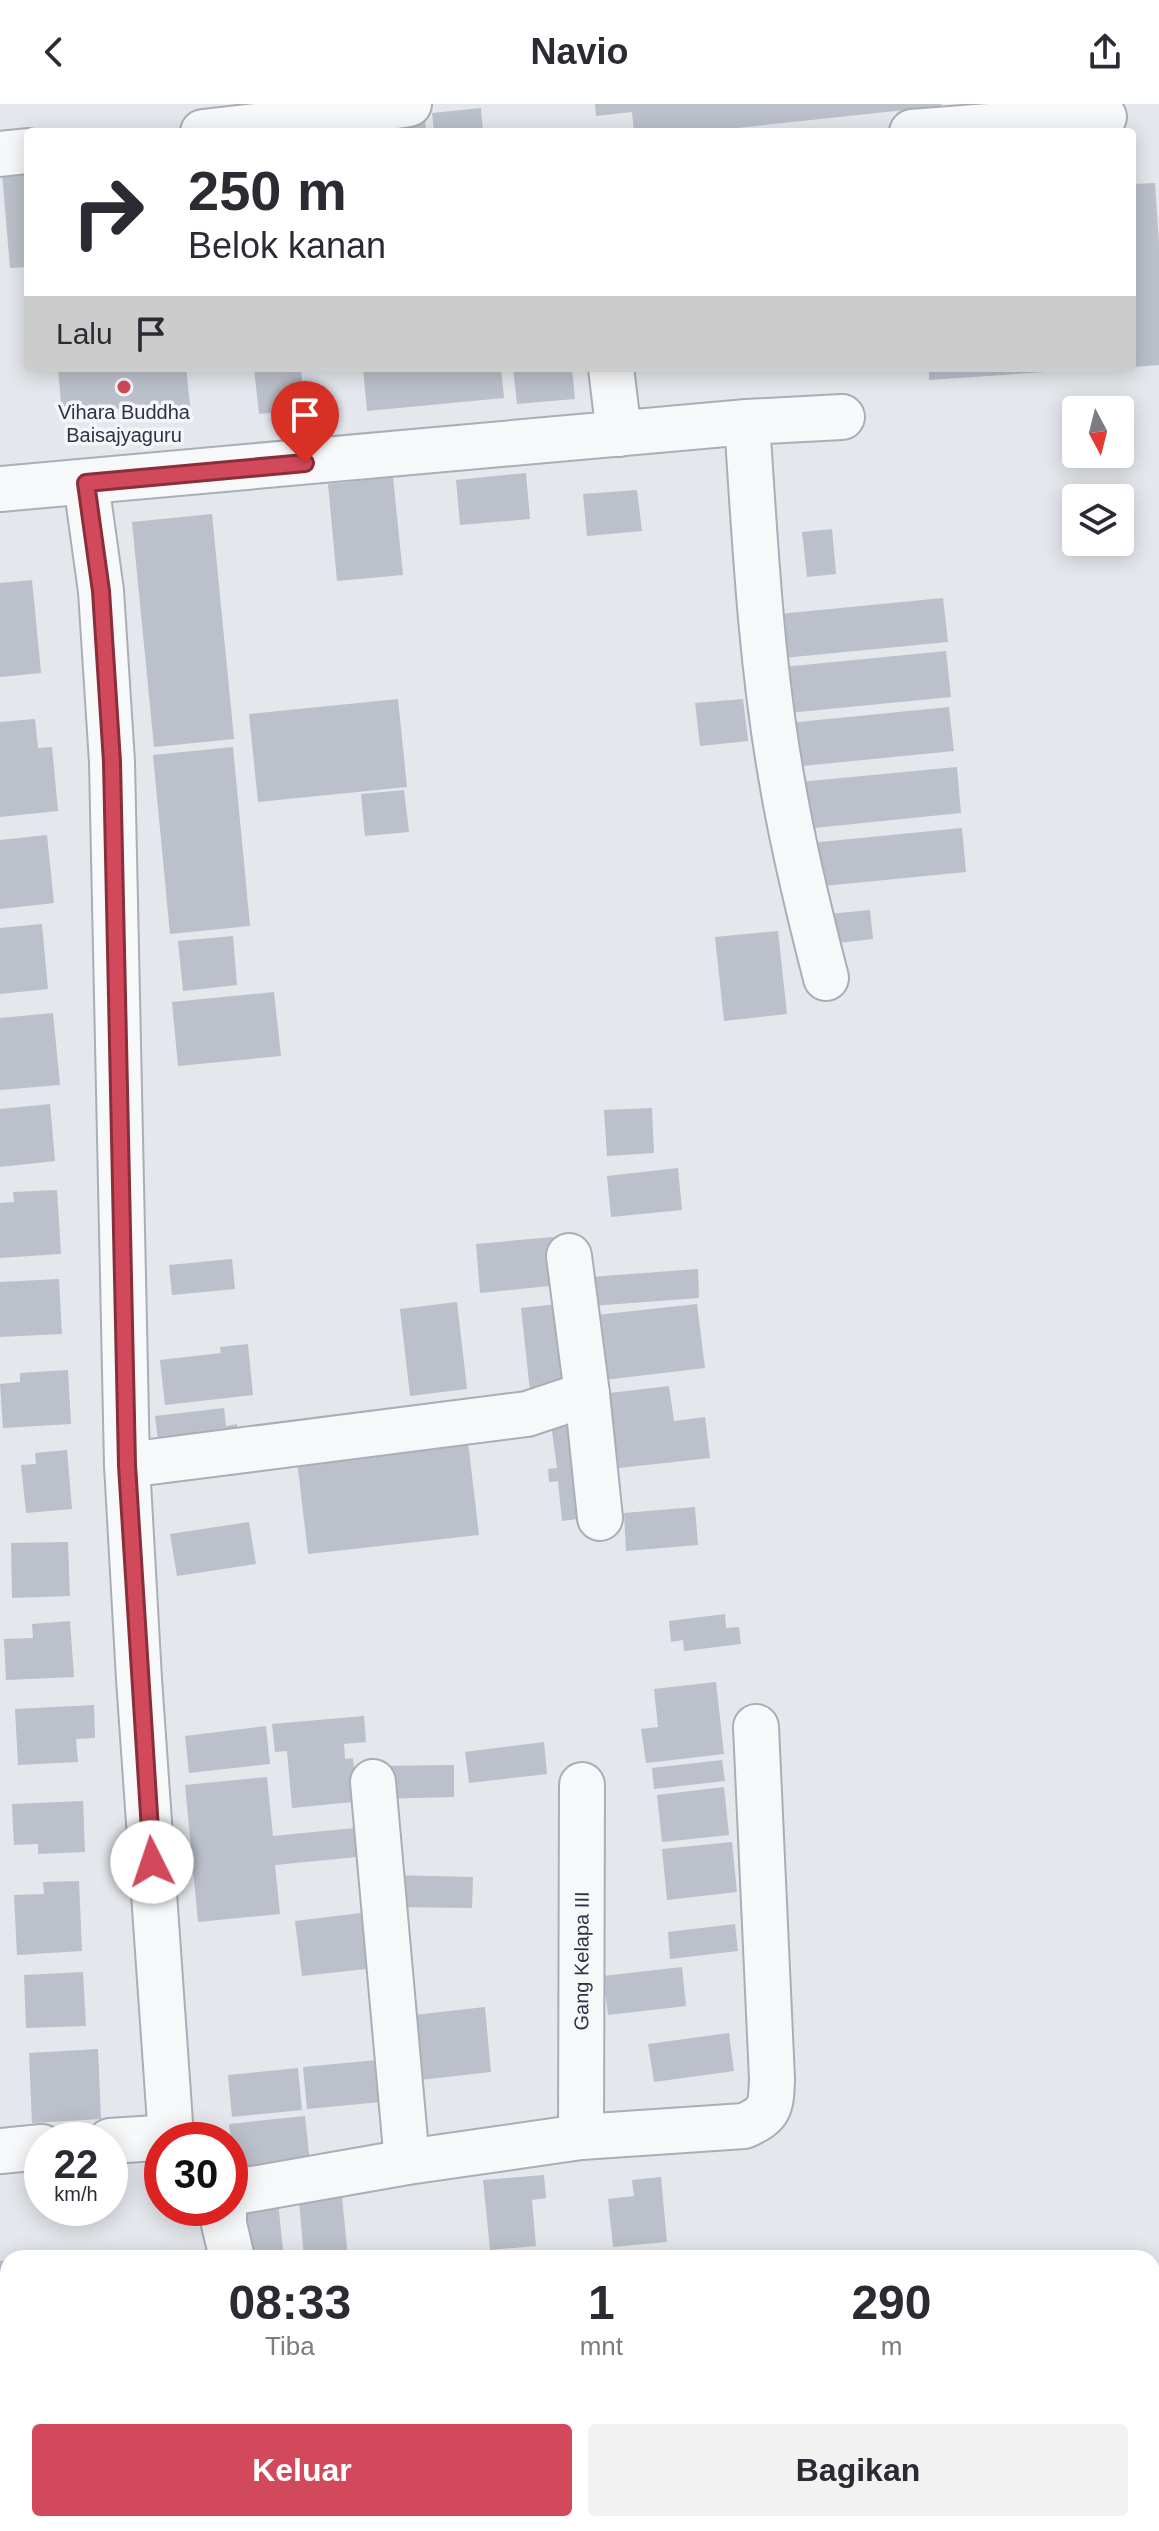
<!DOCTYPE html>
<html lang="id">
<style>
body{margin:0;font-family:Helvetica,sans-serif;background:#f2f2f3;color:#2b2b33;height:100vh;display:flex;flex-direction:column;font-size:30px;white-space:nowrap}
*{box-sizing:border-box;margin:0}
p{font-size:26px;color:#7c7c81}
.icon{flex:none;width:44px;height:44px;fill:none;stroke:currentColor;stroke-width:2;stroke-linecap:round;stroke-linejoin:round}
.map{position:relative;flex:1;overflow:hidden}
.sheet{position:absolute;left:0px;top:2146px;width:1160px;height:282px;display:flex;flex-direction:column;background:#fff;border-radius:24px 24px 0 0;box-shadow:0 4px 20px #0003}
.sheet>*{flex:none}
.guide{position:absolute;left:24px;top:24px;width:1112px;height:244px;border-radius:8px;box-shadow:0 4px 20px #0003;background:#fff;color:#2b2b33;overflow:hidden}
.needle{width:52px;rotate:173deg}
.controls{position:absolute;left:1062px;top:292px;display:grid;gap:16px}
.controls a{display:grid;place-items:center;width:72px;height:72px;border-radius:8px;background:#fff;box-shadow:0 4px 20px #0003;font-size:40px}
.speed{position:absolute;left:24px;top:2018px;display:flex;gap:16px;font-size:40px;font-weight:700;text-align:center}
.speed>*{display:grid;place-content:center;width:104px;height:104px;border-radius:50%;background:#fff;box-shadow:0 4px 20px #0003;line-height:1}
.speed small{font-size:20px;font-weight:400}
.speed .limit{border:12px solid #d22;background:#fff;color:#111}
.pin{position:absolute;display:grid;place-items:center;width:68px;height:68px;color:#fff;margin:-82px -34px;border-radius:50% 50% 50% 0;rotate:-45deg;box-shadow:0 0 8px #0007}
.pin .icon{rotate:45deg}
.me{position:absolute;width:88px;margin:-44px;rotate:356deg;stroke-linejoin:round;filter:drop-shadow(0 0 6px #0008)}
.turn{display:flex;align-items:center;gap:28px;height:168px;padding:0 32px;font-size:36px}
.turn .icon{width:104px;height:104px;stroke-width:2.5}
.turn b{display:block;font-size:56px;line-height:68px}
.then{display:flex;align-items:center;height:76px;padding:0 32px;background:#0003;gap:16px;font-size:30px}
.eta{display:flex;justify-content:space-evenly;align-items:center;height:136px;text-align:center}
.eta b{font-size:48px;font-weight:800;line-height:56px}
.button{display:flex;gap:16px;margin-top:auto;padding:16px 32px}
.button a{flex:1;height:92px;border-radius:8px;background:#d1495b;color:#fff;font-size:32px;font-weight:800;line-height:92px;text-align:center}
.button a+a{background:#f2f2f3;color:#2b2b33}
header{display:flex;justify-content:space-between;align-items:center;height:104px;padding:0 32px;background:#fff;font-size:36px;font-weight:800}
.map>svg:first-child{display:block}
</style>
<header><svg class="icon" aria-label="back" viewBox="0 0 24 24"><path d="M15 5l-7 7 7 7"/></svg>Navio<svg class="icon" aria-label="share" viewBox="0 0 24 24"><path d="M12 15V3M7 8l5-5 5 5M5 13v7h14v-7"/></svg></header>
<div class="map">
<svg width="1159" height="2427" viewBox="0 0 1159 2427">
<rect width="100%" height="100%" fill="#e4e7ec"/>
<path fill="#bbc0ca" d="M595,0H941L942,2L699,28H634L632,8L596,12Z
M481,4L483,28H434L432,9Z
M425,14L426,28H318Z
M28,55V163L10,164L1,58Z
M1155,79L1159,139V261L1132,263V80Z
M58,264H186L191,309L140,314L138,303L62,310Z
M254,264H301L305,305L259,310Z
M363,264H501L504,294L367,307Z
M513,264H572L575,295L517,300Z
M929,264H1077V266L929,276Z
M526,369L530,415L460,421L456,376Z
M393,373L403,471L337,477L328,380Z
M637,386L642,427L587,432L583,390Z
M212,410L234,635L154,643L132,418Z
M832,425L836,470L807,473L802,428Z
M32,476L41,569L0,573V479Z
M943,494L948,538L783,554L779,510Z
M946,547L951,593L788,609L783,563Z
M398,595L407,683L258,698L249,610Z
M743,595L748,637L700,642L695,599Z
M949,603L954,647L792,663L788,619Z
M35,615L38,644L52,643L58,707L0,713V618Z
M233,643L250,822L170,830L153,651Z
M957,663L961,709L804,725L799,678Z
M404,686L409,728L365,732L361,690Z
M962,724L966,768L814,783L810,739Z
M47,731L54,799L0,805V736Z
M870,806L873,835L830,840L828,810Z
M42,820L48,885L0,890V824Z
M778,827L787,910L724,917L715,833Z
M233,832L237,881L183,887L178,837Z
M274,888L281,952L178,962L172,898Z
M53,909L60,981L0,986V914Z
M50,1000L55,1057L0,1063V1005Z
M652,1004L654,1049L607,1052L604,1006Z
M678,1064L682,1106L611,1113L607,1072Z
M57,1086L61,1150L0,1154V1099L14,1098L13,1088Z
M553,1133L558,1181L480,1189L476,1140Z
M232,1155L235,1185L172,1191L169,1161Z
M698,1165L699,1194L591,1202L590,1173Z
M59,1175L62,1230L0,1233V1178Z
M457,1198L467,1285L410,1292L400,1205Z
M567,1199L576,1282L530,1287L521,1204Z
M697,1200L705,1264L604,1276L596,1211Z
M248,1240L253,1291L165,1301L160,1256L221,1249L220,1243Z
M68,1266L71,1320L3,1324L0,1280L20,1278V1269Z
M669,1282L674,1317L705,1313L710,1354L610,1365L601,1290Z
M224,1304L226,1322L237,1320L239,1337L159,1345L155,1312Z
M583,1316L594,1413L562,1417L558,1377L549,1378L548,1365L557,1364L551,1320Z
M467,1329L479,1431L308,1450L296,1348Z
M67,1346L72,1405L26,1409L21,1361L36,1360L35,1349Z
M695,1403L698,1441L626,1447L624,1409Z
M249,1418L256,1460L177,1472L170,1430Z
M68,1438L70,1492L12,1494L11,1439Z
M725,1510L726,1524L739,1523L741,1540L684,1547L683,1536L671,1538L669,1517Z
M70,1517L74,1573L6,1576L4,1535L33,1534L32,1520Z
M716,1578L724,1650L646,1659L641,1625L658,1623L654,1585Z
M94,1601L95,1634L76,1635L78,1658L18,1661L15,1605Z
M364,1612L366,1638L344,1640L345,1655L353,1654L355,1676L363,1697L292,1704L287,1647L275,1648L272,1620Z
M266,1622L270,1660L189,1669L185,1632Z
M544,1638L547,1670L469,1679L465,1648Z
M722,1656L725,1677L654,1685L652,1664Z
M454,1661V1693L376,1695V1662Z
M267,1673L273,1732L365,1723L367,1752L275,1761L280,1810L198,1818L185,1681Z
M724,1683L729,1731L662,1738L657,1691Z
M83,1697L85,1748L38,1750V1740L14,1741L12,1700Z
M732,1738L737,1788L667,1796L662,1745Z
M389,1771L473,1773L472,1804L388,1803Z
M79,1777L82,1847L17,1851L14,1791L44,1790L43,1778Z
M369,1808L375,1864L302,1872L295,1817Z
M735,1820L738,1847L670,1855L668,1828Z
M682,1863L686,1902L608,1911L603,1872Z
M83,1868L86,1922L26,1924L24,1871Z
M485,1903L491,1968L411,1977L405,1912Z
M729,1929L734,1967L654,1978L648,1940Z
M98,1945L101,2015L32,2019L29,1949Z
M377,1956L381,1998L307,2005L303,1963Z
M298,1964L302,2006L232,2013L228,1971Z
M305,2012L311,2068L236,2076L229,2020Z
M544,2071L546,2094L532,2096L536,2142L490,2146L483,2076Z
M661,2073L667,2138L613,2143L608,2095L634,2092L632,2076Z
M341,2082L348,2154H304L298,2086Z
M278,2098L284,2154H236L231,2102Z
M8,2156V2216L0,2217V2157Z"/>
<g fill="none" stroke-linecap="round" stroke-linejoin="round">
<defs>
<g id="minor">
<path d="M203,28L291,18L409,0"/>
<path d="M912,28L1104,13"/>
<path d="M0,50L28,47"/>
<path d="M611,264L619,330"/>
<path d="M747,318C755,438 761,559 782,677C793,743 809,808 826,874"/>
<path d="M86,379L101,487L112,658L127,1361L139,1575L171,2033"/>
<path d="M0,385L747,318L842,313"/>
<path d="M569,1152L587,1290L600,1414"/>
<path d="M127,1361L527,1310L587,1290"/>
<path d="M373,1678L407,2058"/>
<path id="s1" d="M581,2033L582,1681"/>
<path d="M110,2037L171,2033"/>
<path d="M0,2047L42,2043"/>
<path d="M230,2089L407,2058L581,2033L744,2022C771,2010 771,2003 772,1975L756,1623"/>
<path d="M224,2104V2120L232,2154"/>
<path d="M420,2420L421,2427"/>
</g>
</defs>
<use href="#minor" stroke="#a9aeb7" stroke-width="48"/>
<use href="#minor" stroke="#f7f8fa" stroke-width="44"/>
</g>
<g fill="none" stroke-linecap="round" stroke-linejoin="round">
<defs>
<path id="route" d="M152,1758L127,1361L112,658L101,487L86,379L305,359"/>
</defs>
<use href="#route" stroke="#882f3b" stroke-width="20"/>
<use href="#route" stroke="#d1495b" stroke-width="14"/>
</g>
<circle fill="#d1495b" stroke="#f4f6f9" stroke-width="3" cx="124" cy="283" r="8"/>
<g text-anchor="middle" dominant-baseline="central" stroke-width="7" stroke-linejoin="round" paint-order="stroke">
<g font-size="20" fill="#2b3445" stroke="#f4f6f9">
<text x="124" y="308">Vihara Buddha<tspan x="124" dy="23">Baisajyaguru</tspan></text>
</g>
<g font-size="20" fill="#2b3445" stroke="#f4f6f9">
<text stroke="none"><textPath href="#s1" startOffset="176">Gang Kelapa III</textPath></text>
</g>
</g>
</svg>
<div class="controls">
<a><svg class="needle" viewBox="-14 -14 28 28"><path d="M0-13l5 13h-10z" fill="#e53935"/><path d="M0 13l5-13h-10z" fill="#7c7c81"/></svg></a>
<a><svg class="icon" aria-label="layers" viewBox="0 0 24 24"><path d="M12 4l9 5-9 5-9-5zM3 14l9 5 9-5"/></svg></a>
</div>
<div class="speed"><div>22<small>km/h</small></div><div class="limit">30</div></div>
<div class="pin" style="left:305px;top:359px;background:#d93025"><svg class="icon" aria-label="arrive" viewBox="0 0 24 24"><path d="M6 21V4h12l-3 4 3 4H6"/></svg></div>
<svg class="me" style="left:152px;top:1758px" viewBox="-20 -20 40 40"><circle r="19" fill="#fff"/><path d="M0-13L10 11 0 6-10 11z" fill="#d1495b"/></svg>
<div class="guide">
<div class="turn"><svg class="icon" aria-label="right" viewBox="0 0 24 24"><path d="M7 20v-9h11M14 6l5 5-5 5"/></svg><div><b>250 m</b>Belok kanan</div></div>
<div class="then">Lalu<svg class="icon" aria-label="arrive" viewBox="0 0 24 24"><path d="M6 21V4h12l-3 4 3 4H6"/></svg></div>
</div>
<section class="sheet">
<div class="eta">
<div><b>08:33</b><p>Tiba</p></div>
<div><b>1</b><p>mnt</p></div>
<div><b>290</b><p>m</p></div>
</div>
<div class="button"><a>Keluar</a><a>Bagikan</a></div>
</section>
</div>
